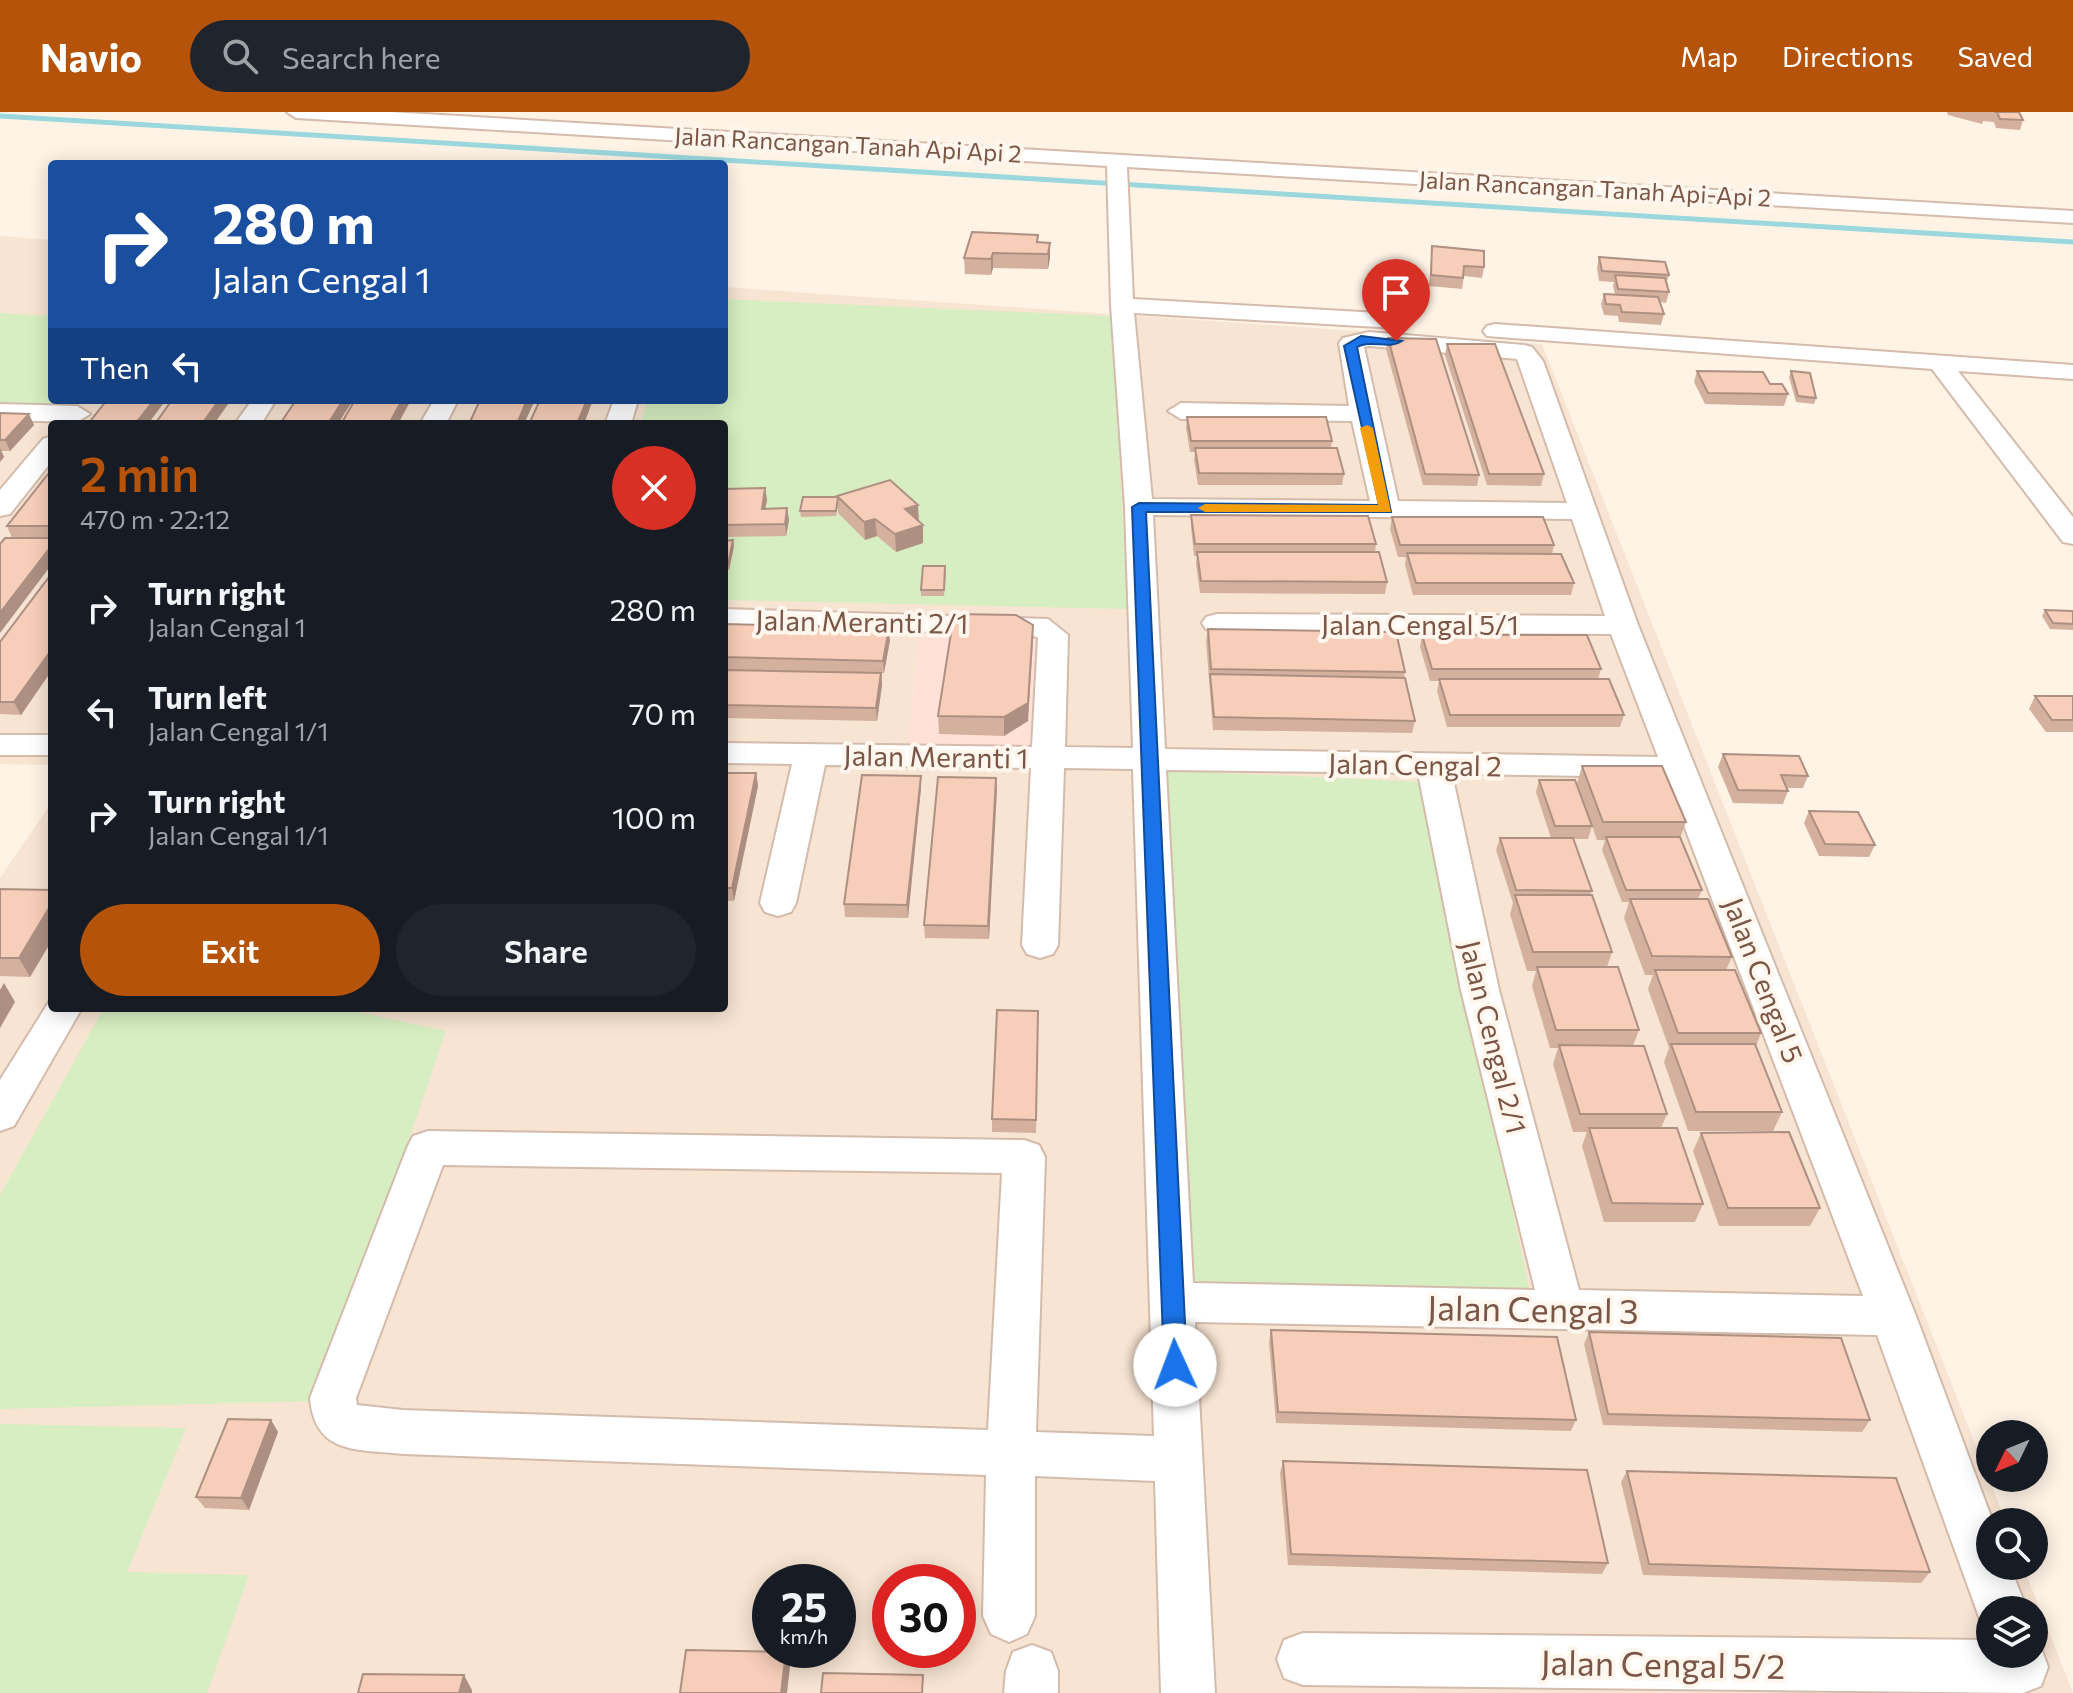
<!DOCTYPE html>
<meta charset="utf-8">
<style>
body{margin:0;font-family:Commissioner,sans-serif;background:#20242c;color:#f1f3f6;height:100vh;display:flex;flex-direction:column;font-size:30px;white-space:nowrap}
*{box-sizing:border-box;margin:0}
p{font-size:26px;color:#9ea1a6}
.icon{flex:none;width:44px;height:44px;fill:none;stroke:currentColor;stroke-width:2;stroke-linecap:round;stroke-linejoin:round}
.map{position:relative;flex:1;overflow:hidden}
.drawer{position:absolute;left:48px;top:308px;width:680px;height:592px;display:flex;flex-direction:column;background:#171b24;border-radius:8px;box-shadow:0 4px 20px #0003}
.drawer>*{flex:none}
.top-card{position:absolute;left:48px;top:48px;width:680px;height:244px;border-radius:8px;box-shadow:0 4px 20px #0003;background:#1a4fa0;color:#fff;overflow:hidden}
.needle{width:52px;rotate:227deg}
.controls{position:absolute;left:1976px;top:1308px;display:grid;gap:16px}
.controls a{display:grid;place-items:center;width:72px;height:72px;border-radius:50%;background:#171b24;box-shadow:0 4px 20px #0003;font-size:40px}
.speed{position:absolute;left:752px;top:1452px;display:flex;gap:16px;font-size:40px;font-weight:700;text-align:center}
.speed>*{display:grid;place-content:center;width:104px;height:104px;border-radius:50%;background:#171b24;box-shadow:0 4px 20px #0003;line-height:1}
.speed small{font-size:20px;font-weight:400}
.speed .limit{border:12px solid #d22;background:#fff;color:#111}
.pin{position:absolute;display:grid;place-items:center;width:68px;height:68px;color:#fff;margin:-82px -34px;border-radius:50% 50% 50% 0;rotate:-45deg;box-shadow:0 0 8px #0007}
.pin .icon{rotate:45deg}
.me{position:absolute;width:88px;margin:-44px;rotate:358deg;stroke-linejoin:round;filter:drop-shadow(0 0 6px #0008)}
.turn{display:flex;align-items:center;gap:28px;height:168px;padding:0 32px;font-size:36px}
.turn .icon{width:104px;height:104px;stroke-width:2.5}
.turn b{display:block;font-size:56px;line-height:68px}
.then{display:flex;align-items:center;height:76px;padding:0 32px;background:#0003;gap:16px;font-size:30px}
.round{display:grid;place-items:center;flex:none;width:84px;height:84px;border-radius:42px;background:#20242c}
.overview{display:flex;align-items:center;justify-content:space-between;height:136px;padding:0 32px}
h1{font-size:48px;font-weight:600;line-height:60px;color:#b45309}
.primary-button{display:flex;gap:16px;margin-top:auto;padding:16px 32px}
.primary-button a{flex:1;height:92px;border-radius:48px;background:#b45309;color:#fff;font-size:32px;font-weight:600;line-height:92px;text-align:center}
.primary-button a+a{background:#20242c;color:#f1f3f6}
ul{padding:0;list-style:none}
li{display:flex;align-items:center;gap:24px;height:104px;padding:0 32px}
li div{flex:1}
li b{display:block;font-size:30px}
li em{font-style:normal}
header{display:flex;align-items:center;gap:48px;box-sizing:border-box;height:112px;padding:0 40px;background:#b45309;color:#fff}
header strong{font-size:38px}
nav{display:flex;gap:44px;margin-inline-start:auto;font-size:28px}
.search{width:560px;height:72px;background:#20242c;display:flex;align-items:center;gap:20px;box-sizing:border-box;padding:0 28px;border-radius:44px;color:#9ea1a6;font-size:30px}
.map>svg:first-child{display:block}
</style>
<header>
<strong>Navio</strong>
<div class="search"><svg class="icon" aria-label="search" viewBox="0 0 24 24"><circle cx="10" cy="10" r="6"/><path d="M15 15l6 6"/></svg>Search here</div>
<nav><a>Map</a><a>Directions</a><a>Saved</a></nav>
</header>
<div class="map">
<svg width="2073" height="1581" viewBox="0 0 2073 1581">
<rect width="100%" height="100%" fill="#fff3e5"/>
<path fill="#f7e4d2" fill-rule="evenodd" d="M0,124L52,128V288H724V175L1542,232L2006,1410H1990V1454H2023L2073,1581H0V766L52,690V896H724V312H52V653L0,652ZM770,1470H838V1538H770ZM890,1470H958V1538H890ZM1990,1498H2034V1542H1990Z"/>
<path fill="#ffe1d8" d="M920,516L1041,517L1039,638L908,636Z"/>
<path fill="#d6eec1" d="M724,187L1111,204L1128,497L724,488V312H640L648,288H724Z
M52,199V288H65L60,294L0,293V201L45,204Z
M1160,658L1422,670L1529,1176L1187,1178Z
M104,896H339L446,919L319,1289L0,1297V1083Z
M0,1312L186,1316L127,1460L249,1463L207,1581H0Z"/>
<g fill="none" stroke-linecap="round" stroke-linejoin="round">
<path stroke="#9bd8de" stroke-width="5" d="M0,4L2073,130"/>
<defs>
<path id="minor" d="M287,0H391L2073,99V111L1127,55L1133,187L1396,202L1408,209L1396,216L1134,201L1152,387L1370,389L1352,309L1181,307L1168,299L1181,291L1349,294L1339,231L1343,226L1369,220L1524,233L1532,235L1543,249L1638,513L1916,1204L1993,1410H1990V1454H2010L2027,1498H1990V1519L1983,1516L1877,1223L1195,1210L1215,1581H1161L1155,1369L1035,1364V1504L1027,1522L1009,1530L991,1522L983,1504L986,1363L403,1342C357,1337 315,1343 310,1286L407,1036L413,1024L428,1019L1024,1028L1039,1033L1045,1045L1036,1320L1154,1324L1133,657L1064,656L1058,833L1053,842L1040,846L1027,842L1022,833L1031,656L825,653L796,791L791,800L778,804L765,800L760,791L792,652L724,651V631L1032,635L1038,526L1030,522L724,515V497L1048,507L1068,523L1065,635L1133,636L1125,395L1111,193L1107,54L296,6ZM1369,234L1517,247L1567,391L1398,389L1364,235ZM1153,403L1572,407L1605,504L1217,502L1206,505L1202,511L1206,517L1217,520L1611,522L1658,645L1165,637ZM1166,658L1418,661L1461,878L1535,1178L1193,1171ZM1664,661L1863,1184L1579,1178L1499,878L1452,662L1652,665ZM443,1053L1002,1061L988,1318L403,1298L357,1293L356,1286Z
M1495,212L2073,253V267L1958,259L2073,405V432L2063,430L1932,257L1487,224L1483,219L1487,214Z
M252,288H276L261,312H235Z
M434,288H458L446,312H420Z
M614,288H638L631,312H605Z
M0,292L77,294L90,302L77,310L0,308Z
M52,324V349L10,402L0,404V378L43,327Z
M0,623H52V643H0Z
M52,885V896H82L14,1014L0,1019V968Z
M1303,1521L1990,1528V1542H2034V1534L2041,1536L2048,1555L2041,1574L2023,1581L1303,1573L1284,1566L1277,1547L1284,1528Z
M1032,1533L1051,1540L1058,1559V1581H1004L1006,1559L1013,1540Z"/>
</defs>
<use href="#minor" stroke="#d4bbac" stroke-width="4"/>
<use href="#minor" fill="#fff" fill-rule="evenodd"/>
</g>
<path fill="#d4b19f" d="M1947,0H2019L2023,8L2020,18L1996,16L1994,10L1983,9L1982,12L1948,3Z
M1038,131H1050V146L1048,157L993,156L991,163L965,162L964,146Z
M1432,134L1484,155L1482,166L1464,164L1462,177L1429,174Z
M1599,145L1669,163L1666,172L1669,180L1666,191L1660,190L1664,202L1661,213L1619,210L1618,204L1604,203L1601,192L1604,182H1615L1613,174L1614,170L1599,169L1597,156Z
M1388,226L1479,363L1477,374L1423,373L1386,237Z
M1447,232L1544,362L1541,374L1487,373L1445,243Z
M1697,259L1770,272L1788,282L1784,294L1705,292L1694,270Z
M1791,259L1816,286L1814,292L1796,290L1789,265Z
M0,301L34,313L10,339H1L4,345L0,350Z
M1187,305L1332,329L1331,336L1344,362L1342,373H1198L1194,348L1195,340H1190L1186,316Z
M52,357V426H12L7,414Z
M765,376L767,388L765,397L787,396L789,408L786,424L724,425V377Z
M837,385L919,410L923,431L896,440L877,424L865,428L838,401V394L836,404L801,405L800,399Z
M1191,403L1376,432L1375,440L1387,470L1385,482L1200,481L1196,452L1197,444H1194L1191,415Z
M1392,405L1554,433L1552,442L1574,471L1571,483H1413L1405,453L1406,445H1398L1390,417Z
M724,429L734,434L729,458H724Z
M946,460L944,484H921V478Z
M52,461V558L21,603L0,602V530Z
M2045,498L2073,499V518L2050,517L2042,504Z
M724,512L890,528L884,561H882V573L877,609L724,606Z
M1208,517L1405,560L1404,566L1415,609L1412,621L1213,618L1206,529Z
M1422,523L1601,557L1598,567L1624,603L1620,615H1447L1437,579L1439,569H1430L1420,535Z
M1033,531L1028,609L1004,624L939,622L938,604Z
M2035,584H2073V620H2046L2029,597Z
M1723,642L1808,664L1803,676H1786L1788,679L1783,692L1733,691L1718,655Z
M1582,654L1686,710L1680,726L1702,778L1698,787L1732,845L1726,858L1761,921L1756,934L1782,1000L1773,1019H1688L1664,950L1669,936L1648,877L1653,863H1645L1624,806L1629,790H1622L1602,738L1605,728H1597L1577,672Z
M724,661H756L758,674L734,789H724Z
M996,666L989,827L925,826L924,813Z
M1539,668L1592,714L1588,727H1573L1592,779L1590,783L1612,840L1607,855L1639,918L1633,934L1667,1002L1661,1016L1703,1092L1695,1110H1604L1582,1034L1587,1020H1573L1553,952L1558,936H1550L1532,874L1536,859H1527L1510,802L1513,791L1496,738L1500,726H1551L1536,680Z
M921,676L908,806L845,805L844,792Z
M1809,699L1875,733L1869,745L1819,744L1804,711Z
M0,777L52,778V828L30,865L0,864Z
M1038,899L1036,1021L992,1020V1007Z
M1701,1021L1820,1096L1810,1114H1719L1693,1039Z
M1271,1218L1576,1308L1571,1319L1276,1311L1269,1230Z
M1589,1220L1870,1308L1862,1320L1603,1313L1584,1232Z
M271,1308L278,1320L249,1398L205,1396L196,1385Z
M1283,1349L1608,1451L1602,1462L1288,1453L1280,1361Z
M1627,1359L1930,1460L1921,1471L1643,1463L1621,1370Z"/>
<path fill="#ad9082" d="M1050,131V146L1048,157V142Z
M993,141V156L991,163V147Z
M154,288H166L148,312H135Z
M219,288H231L214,312H202Z
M343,288H353L338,312H328Z
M402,288H411L398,312H389Z
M527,288H535L524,312H517Z
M587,288H593L584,312H577Z
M29,302L34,313L10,339L5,328Z
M0,336L4,345L0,350Z
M765,376L767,388L763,408L762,397Z
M918,393L919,411L905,397Z
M787,396L789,408L786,424L785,412Z
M875,407L877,424L865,428L864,410Z
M923,413V431L896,440L895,422Z
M733,428L734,434L729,458L728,452Z
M52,433V452L0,521V501Z
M1033,513L1028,609L1004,624V605Z
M889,516L890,528L884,561L883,549Z
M52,537V558L21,603L14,590Z
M881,561L882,573L877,609L876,596Z
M756,661L758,674L734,789L732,776Z
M921,664V676L908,806L907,793Z
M996,666L997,678L989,827L988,814Z
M52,791V828L30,865L19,846Z
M4,871L15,890L0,916V878Z
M271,1308L278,1320L249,1398L241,1386Z
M786,1540L790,1555L787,1581H781Z
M464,1563L472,1578V1581H459Z"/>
<path fill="#f7ceb9" stroke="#ad9082" stroke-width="2" d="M1994,0H2019L2023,8L2000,7L1997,0Z
M972,120L1038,123L1037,130L1050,131L1048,142L993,141L991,147L964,146Z
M1432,134L1484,139V155L1464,154L1463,166L1431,163Z
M1599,145L1665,150L1669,163L1602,159Z
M1615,163L1665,166L1669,180L1618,177Z
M1604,182L1658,185L1664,202L1622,200L1620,193L1606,192Z
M1388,226L1436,227L1479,363L1425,362Z
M1447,232H1495L1544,362H1489Z
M1697,259L1763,260L1770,272H1782L1788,282L1708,281Z
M1791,259L1810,261L1816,286L1798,284Z
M107,288H154L135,312H88Z
M172,288H219L202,312H155Z
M296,288H343L328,312H280Z
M355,288H402L389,312H341Z
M480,288H527L517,312H469Z
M540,288H587L577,312H529Z
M0,301L29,302L5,328H0Z
M1187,305H1326L1332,329H1191Z
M1195,336H1337L1344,362L1199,361Z
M52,357V414H7Z
M890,368L918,393L905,397L923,413L895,422L875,407L864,410L837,384Z
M765,376L762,397L787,396L785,412L724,413V377Z
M803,385H838L836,399H800Z
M1191,403L1368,404L1376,432H1195Z
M1392,405H1543L1554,433H1400Z
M5,426H52V433L0,501V432Z
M733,428L728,452H724V429Z
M1197,440H1379L1387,470L1201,469Z
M1407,441L1561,442L1574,471H1416Z
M923,454H945L944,478H921Z
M52,461V537L14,590H0V530Z
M2045,498L2073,499V512L2053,511Z
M954,502L1016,503L1033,513L1028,591L1004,605L938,604Z
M724,512L889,516L883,549L724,545Z
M1208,517L1396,520L1405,560L1211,557Z
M1422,523H1587L1601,557H1432Z
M724,558L881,561L876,596L724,593Z
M1210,562L1405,566L1415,609L1214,605Z
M1439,567H1609L1624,603H1450Z
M2035,584H2073V608H2052Z
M1723,642L1799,644L1808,664L1781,663L1788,679L1738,678Z
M1582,654H1662L1686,710H1603Z
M724,661H756L732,776H724Z
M862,663L921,664L907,793L844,792Z
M938,665L996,666L988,814L924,813Z
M1539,668H1575L1592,714H1555Z
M1809,699L1858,700L1875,733L1825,732Z
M1606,725H1680L1702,778H1626Z
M1500,726H1573L1592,779L1516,778Z
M0,777L52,778V791L19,846H0Z
M1515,783H1592L1612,840H1533Z
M1630,787H1708L1732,845L1652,844Z
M1537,855H1618L1639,918H1556Z
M1655,858H1735L1761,921H1678Z
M997,898L1038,899L1036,1008L992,1007Z
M1671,932H1755L1782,1000H1696Z
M1559,933L1644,934L1667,1002H1580Z
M1589,1016H1677L1703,1092L1612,1091Z
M1789,1020L1820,1096H1728L1701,1021Z
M1271,1218L1557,1225L1576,1308L1278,1300Z
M1589,1220L1841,1226L1870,1308L1608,1302Z
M228,1307L271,1308L241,1386L196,1385Z
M1283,1349L1587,1358L1608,1451L1291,1442Z
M1627,1359L1896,1366L1930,1460L1649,1452Z
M686,1538L786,1540L781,1581H680Z
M823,1561L923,1563L922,1581H821Z
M363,1562L464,1563L459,1581H358Z"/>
<path fill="#1a73e8" stroke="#114b97" stroke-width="2" d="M1361,224L1402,229C1389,238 1371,227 1357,235L1391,400H1146L1187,1253L1184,1260L1175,1263L1167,1260L1164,1253L1132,395L1139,391L1379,393L1344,234Z"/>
<path fill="#f59e0b" d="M1367,313L1373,316L1391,400H1205L1198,396L1205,392L1378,393L1360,316Z"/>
<g text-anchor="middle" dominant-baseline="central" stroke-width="8" stroke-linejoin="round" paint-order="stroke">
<g font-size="24" fill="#7b5646" stroke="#fff7ed">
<text transform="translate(848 32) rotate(3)">Jalan Rancangan Tanah Api Api 2</text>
<text transform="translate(1595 76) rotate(3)">Jalan Rancangan Tanah Api-Api 2</text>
</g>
<g font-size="28" fill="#7b5646" stroke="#fff7ed">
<text transform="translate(862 509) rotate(1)">Jalan Meranti 2/1</text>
<text x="1420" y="512">Jalan Cengal 5/1</text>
<text transform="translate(936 644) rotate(1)">Jalan Meranti 1</text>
<text transform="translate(1415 652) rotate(1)">Jalan Cengal 2</text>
<text transform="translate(1764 868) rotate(69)">Jalan Cengal 5</text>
<text transform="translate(1494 925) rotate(76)">Jalan Cengal 2/1</text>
</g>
<g font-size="34" fill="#7b5646" stroke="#fff7ed">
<text transform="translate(1533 1196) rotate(1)">Jalan Cengal 3</text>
<text transform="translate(1663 1551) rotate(1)">Jalan Cengal 5/2</text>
</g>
</g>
</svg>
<div class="controls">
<a><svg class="needle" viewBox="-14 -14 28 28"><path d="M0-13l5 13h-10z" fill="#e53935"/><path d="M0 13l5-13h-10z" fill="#9ea1a6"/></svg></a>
<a><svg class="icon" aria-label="search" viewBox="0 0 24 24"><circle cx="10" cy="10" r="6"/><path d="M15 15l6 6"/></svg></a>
<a><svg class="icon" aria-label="layers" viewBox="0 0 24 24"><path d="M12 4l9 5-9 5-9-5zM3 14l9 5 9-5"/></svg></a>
</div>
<div class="speed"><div>25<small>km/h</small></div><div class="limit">30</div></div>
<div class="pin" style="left:1396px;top:229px;background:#d93025"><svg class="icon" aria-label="arrive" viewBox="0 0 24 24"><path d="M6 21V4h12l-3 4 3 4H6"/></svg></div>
<svg class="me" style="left:1175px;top:1253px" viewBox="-20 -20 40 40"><circle r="19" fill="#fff"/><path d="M0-13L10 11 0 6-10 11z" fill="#1a73e8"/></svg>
<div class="top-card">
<div class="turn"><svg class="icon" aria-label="right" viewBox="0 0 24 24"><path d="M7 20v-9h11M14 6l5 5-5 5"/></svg><div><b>280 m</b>Jalan Cengal 1</div></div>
<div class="then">Then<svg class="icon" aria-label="left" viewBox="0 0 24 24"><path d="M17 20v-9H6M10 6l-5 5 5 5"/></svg></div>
</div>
<section class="drawer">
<div class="overview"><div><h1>2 min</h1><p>470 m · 22:12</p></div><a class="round" style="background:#d93025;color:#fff"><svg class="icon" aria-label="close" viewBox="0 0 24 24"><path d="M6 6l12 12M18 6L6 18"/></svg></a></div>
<ul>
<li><svg class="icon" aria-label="right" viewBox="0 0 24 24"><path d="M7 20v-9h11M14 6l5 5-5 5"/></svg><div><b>Turn right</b><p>Jalan Cengal 1</p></div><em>280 m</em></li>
<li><svg class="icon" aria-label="left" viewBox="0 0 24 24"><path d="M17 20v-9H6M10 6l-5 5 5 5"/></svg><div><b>Turn left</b><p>Jalan Cengal 1/1</p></div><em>70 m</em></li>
<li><svg class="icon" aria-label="right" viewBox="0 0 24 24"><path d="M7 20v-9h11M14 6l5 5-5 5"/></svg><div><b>Turn right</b><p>Jalan Cengal 1/1</p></div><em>100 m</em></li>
</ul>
<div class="primary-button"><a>Exit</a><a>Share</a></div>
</section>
</div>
